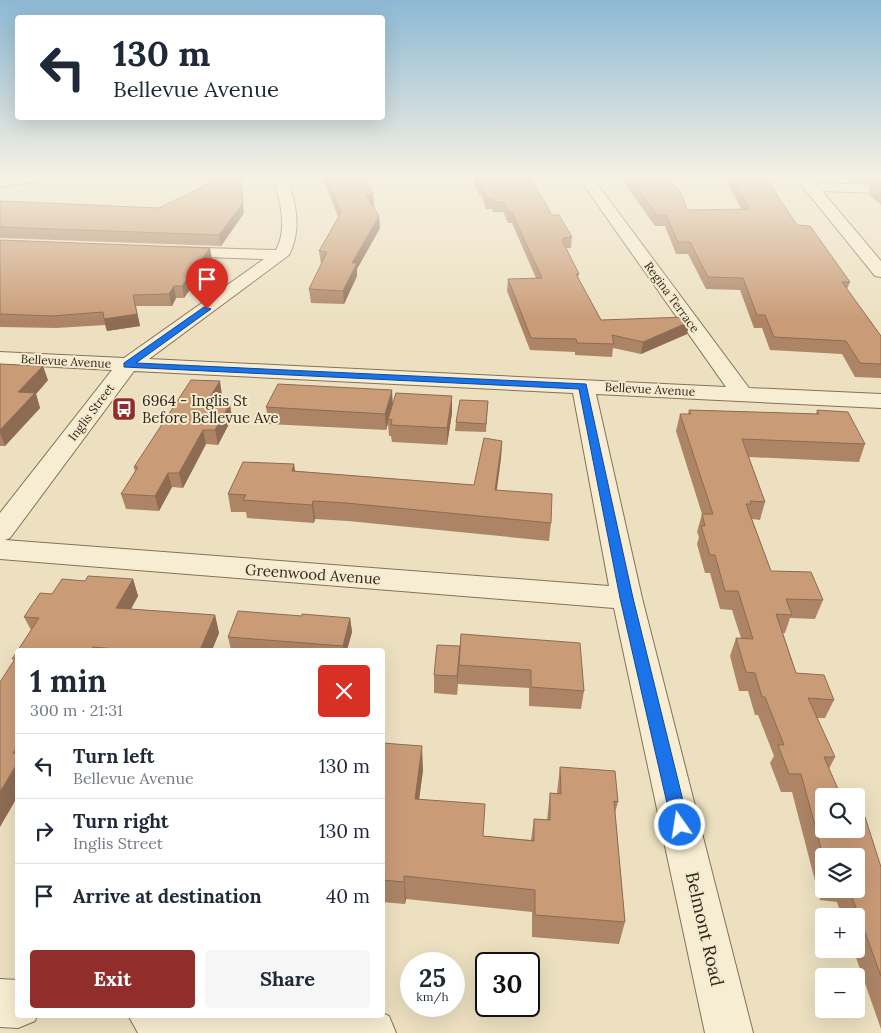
<!DOCTYPE html>
<meta charset="utf-8">
<style>
body{margin:0;font-family:Lora,serif;background:#f6f6f7;color:#1f2937;height:100vh;display:flex;flex-direction:column;font-size:19px;white-space:nowrap}
*{box-sizing:border-box;margin:0}
p{font-size:16px;color:#747a83}
.icon{flex:none;width:28px;height:28px;fill:none;stroke:currentColor;stroke-width:2;stroke-linecap:round;stroke-linejoin:round}
.map{position:relative;flex:1;overflow:hidden}
.sheet{position:absolute;left:15px;top:648px;width:370px;height:370px;display:flex;flex-direction:column;background:#fff;border-radius:5px;box-shadow:0 5px 20px #0002}
.sheet>*{flex:none}
.hud{position:absolute;left:15px;top:15px;width:370px;height:105px;border-radius:5px;box-shadow:0 5px 20px #0002;background:#fff;color:#1f2937;overflow:hidden}
.controls{position:absolute;left:815px;top:788px;display:grid;gap:10px}
.controls a{display:grid;place-items:center;width:50px;height:50px;border-radius:5px;background:#fff;box-shadow:0 5px 20px #0002;font-size:25px}
.speed{position:absolute;left:400px;top:952px;display:flex;gap:10px;font-size:25px;font-weight:700;text-align:center}
.speed>*{display:grid;place-content:center;width:65px;height:65px;border-radius:50%;background:#fff;box-shadow:0 5px 20px #0002;line-height:1}
.speed small{font-size:12px;font-weight:400}
.speed .limit{border:2px solid #111;border-radius:8px;background:#fff;color:#111}
.pin{position:absolute;display:grid;place-items:center;width:42px;height:42px;color:#fff;margin:-51px -21px;border-radius:50% 50% 50% 0;rotate:-45deg;box-shadow:0 0 5px #0007}
.pin .icon{rotate:45deg}
.me{position:absolute;width:55px;margin:-28px;rotate:347deg;stroke-linejoin:round;filter:drop-shadow(0 0 4px #0008)}
.turn{display:flex;align-items:center;gap:18px;height:105px;padding:0 15px;font-size:22px}
.turn .icon{width:65px;height:65px;stroke-width:2.5}
.turn b{display:block;font-size:35px;line-height:42px}
.round{display:grid;place-items:center;flex:none;width:52px;height:52px;border-radius:5px;background:#f6f6f7}
.summary{display:flex;align-items:center;justify-content:space-between;height:85px;padding:0 15px}
h1{font-size:30px;font-weight:800;line-height:38px}
.button{display:flex;gap:10px;margin-top:auto;padding:10px 15px}
.button a{flex:1;height:58px;border-radius:5px;background:#912d2b;color:#fff;font-size:20px;font-weight:800;line-height:58px;text-align:center}
.button a+a{background:#f6f6f7;color:#1f2937}
ul{padding:0;list-style:none}
li{display:flex;align-items:center;gap:15px;height:65px;padding:0 15px;border-top:1px solid #e0e1e3}
li div{flex:1}
li b{display:block;font-size:19px}
li em{font-style:normal}
.map>svg:first-child{display:block}
</style>
<div class="map">
<svg width="881" height="1033" viewBox="0 0 881 1033">
<rect width="100%" height="100%" fill="#ece0c0"/>
<g fill="none" stroke-linecap="round" stroke-linejoin="round">
<defs>
<path id="minor" d="M14,177H44L37,181L0,187V179Z
M273,177H287C296,202 302,230 289,255L149,359L726,387L578,177H592L749,388L881,394V408L596,394L642,598L753,1033H705L614,608L0,559V513L112,370L0,364V352L124,358L264,259L174,256L168,255L166,251L168,247L276,250C288,228 280,200 273,177ZM134,371L573,393L609,586L5,540L10,538Z
M795,177H809L814,183L881,185V193L822,191L881,261V277L875,276Z
M0,979L18,980V1015H37L35,1021L18,1028L0,1027Z
M382,1013L389,1016L396,1033H138L128,1015H382Z"/>
</defs>
<use href="#minor" stroke="#847159" stroke-width="2"/>
<use href="#minor" fill="#f7edd2" fill-rule="evenodd"/>
</g>
<path fill="#ad8566" fill-rule="evenodd" d="M321,177H364L373,194L374,206H373L380,228L357,269V276L344,304L311,303L309,289L322,264H321L319,251L338,217L325,182L323,183Z
M472,177H530L552,215L572,237L571,248H566L579,274L578,278L601,320L689,322L687,334L641,354L613,348L612,357L575,355V352L530,350L507,291L508,279L536,278L512,223H508L503,212H493L492,209H486L481,195H479Z
M620,177H667L687,210L741,209L725,177H765L797,225L850,282L847,289L881,336V378L855,377L842,354L770,350L762,328H754L740,290L706,289L688,254H676L665,226H655Z
M846,177H881V184L853,182Z
M870,186H881V205L868,194Z
M0,201L244,213L221,246L0,238Z
M0,240L212,259L184,298H176L172,306H136L140,326L107,331L105,325L56,328L0,327Z
M0,364L48,380L36,394L40,408L5,446H0Z
M222,395L217,404L232,418L218,445L206,444L183,488L172,487L159,511L126,509L121,494L135,472L134,467Z
M488,401L486,432L455,431L456,422Z
M393,404L452,413L447,445L392,442L391,436H389L388,423L386,430L269,424L266,407Z
M689,410L816,414L817,410L865,444L859,462L749,457L765,502L760,520L752,519L771,571L823,600L815,619L790,618L785,633H783L796,673L834,700L825,718H817L835,757L829,769L824,796L881,867V1029L853,949H856V916H842L837,902L820,900L792,792H781L770,763L774,756L758,715H755L748,691H739L730,656L736,638H741L732,610L720,609L710,573H705L697,544L699,537L697,532L702,514L676,431L680,414H688ZM824,856L856,889H824Z
M502,441L501,458L497,490L551,523L549,541L348,521L315,519L314,523L247,518L246,512H231L228,494L295,471L474,485Z
M133,579L138,596L131,609L215,615L219,633L212,650H18L31,630L24,617L52,594L85,581Z
M302,616L350,618L352,632L347,650H231L228,637Z
M461,634L584,691L581,709L529,706V688L458,684V676L457,695L434,693V675L460,646Z
M382,743L423,770L419,799L483,836L531,840L534,819L547,820L550,793H557L560,767L618,802L615,813L625,922L619,944L532,937V912L406,899L405,904L382,902Z"/>
<path fill="#8d6c53" d="M240,177L244,213L221,246L219,235Z
M323,177H325V182L323,183Z
M373,194L374,206H367L366,195Z
M379,216L380,228L357,269V276L344,304L343,291L352,263Z
M210,248L212,259L184,298L182,286Z
M174,286L176,298L172,306L169,294Z
M133,295L140,326L107,331L104,319Z
M689,322L687,334L641,354L643,342Z
M43,366L48,380L36,394L40,408L5,446L0,433V430L18,392Z
M220,381L222,395L209,417L206,403Z
M392,390L393,407L388,419V423L386,430L385,414Z
M452,396V413L447,445V428Z
M230,404L232,418L218,445L215,430Z
M203,430L206,444L183,488L179,473Z
M502,441L501,458L494,507L495,490Z
M294,464L297,481L292,471Z
M168,473L172,487L159,511L155,496Z
M313,501L315,519L314,523L312,505Z
M133,579L138,596L122,625L116,608Z
M215,615L219,633L212,650H200Z
M350,618L352,632L347,650H343V646Z
M460,646L458,676L457,695V676Z
M18,746V761L13,753Z
M422,746L423,770L416,823L415,799Z
M18,762V796L0,827V792Z
M404,876L406,899L405,904L404,882Z"/>
<path fill="#c99b77" stroke="#8d6c53" d="M222,177H240L243,203L219,235L0,227V201L159,208Z
M326,177H364L373,194L366,195L379,216L352,263H357L343,291L309,289L327,252L319,251L341,213Z
M476,177H530L552,215H559L572,237L563,238L564,240H562L579,274H576L601,320L686,317L689,322L643,342L612,335L614,344L577,343L576,339L531,338L508,279L542,278L512,213H509L504,202H494L492,199H487L481,185H479Z
M629,177H667L681,193L687,210L749,209L732,177H765L797,225L810,226L850,282H842L881,336V364L860,363L846,341L774,337L765,315H757L743,278L708,277L690,242H678L666,215H657Z
M870,186H881V195Z
M0,240L210,248L182,286H174L169,294L133,295L137,314L104,319L103,312L52,316L0,314Z
M0,364L43,366L18,392L35,393L0,430Z
M191,380L220,381L206,403L230,404L215,430H203L179,473H168L155,496L121,494L138,467H134Z
M278,384L392,390L385,414L266,407Z
M396,393L452,396L447,428L391,425L392,420L388,419Z
M460,400L488,401L486,424L456,422Z
M689,410L819,414L817,410L848,412L865,444L742,439L765,502L750,501L751,504H746L771,571L811,572L823,600L786,599L792,615L776,614L796,673L824,675L834,700L808,698L835,757H824L841,796H824V829H856V816L865,817L881,867V976L849,889H856V856H824V859L801,774H789L778,745H784L765,697H762L755,673L746,672L736,638L753,639L738,591H725L715,555H710L701,526H705L702,514H713L680,414H691Z
M484,438L502,441L495,490L552,494L551,523L346,503L313,501L312,505L243,500L246,495L228,494L243,462L294,464L292,471L474,485Z
M88,576L133,579L116,608L215,615L200,650H128L93,647L91,650H18L39,618L24,617L40,593L52,594L62,579L85,581Z
M238,611L302,616V614L350,618L343,646L228,637Z
M461,634L580,643L584,691L531,687V670L459,665Z
M437,645L460,646L457,676L434,675Z
M18,650V746L13,753L18,754V762L0,792V682L15,659H12Z
M382,743L422,746L415,799L485,804L483,836L534,841V819L550,820V793L561,794L560,767L615,771L618,802L614,801L625,922L535,915V890L404,876V882L382,880Z"/>
<linearGradient id="sky" x2="0" y2="1"><stop stop-color="#8cb8d4"/><stop offset="0.55" stop-color="#f6f1e3"/><stop offset="1" stop-color="#f6f1e3" stop-opacity="0"/></linearGradient>
<rect width="881" height="321" fill="url(#sky)"/>
<path fill="#1a73e8" stroke="#114b97" d="M204,307L211,309L136,363L586,384L633,598L689,825L686,831L680,833L674,831L672,825L620,598L579,389L124,367V363Z"/>
<defs>
<symbol id="bus-square" viewBox="-11 -11 22 22"><rect x="-9" y="-9" width="18" height="18" rx="4" fill="#912d2b" stroke="#f4eacf"/><path d="M-5-6H5V4H4V6H2V4H-2V6H-4V4H-5ZM-3.5-4V0h7V-4ZM-3.5 1.2v1.5H-2V1.2ZM2 1.2v1.5H3.5V1.2Z" fill="#fff"/></symbol>
</defs>
<g fill-rule="evenodd">
<use href="#bus-square" x="110" y="395" width="28" height="28"/>
</g>
<g text-anchor="middle" dominant-baseline="central" stroke-width="4" stroke-linejoin="round" paint-order="stroke">
<g font-size="12" fill="#34281d" stroke="#f4eacf">
<text transform="translate(672 297) rotate(54)">Regina Terrace</text>
<text transform="translate(66 361) rotate(3)">Bellevue Avenue</text>
<text transform="translate(650 389) rotate(3)">Bellevue Avenue</text>
<text transform="translate(91 412) rotate(-53)">Inglis Street</text>
</g>
<g font-size="15" fill="#34281d" stroke="#f4eacf" text-anchor="start">
<text x="142" y="400">6964 - Inglis St<tspan x="142" dy="17">Before Bellevue Ave</tspan></text>
</g>
<g font-size="15" fill="#34281d" stroke="#f4eacf">
<text transform="translate(313 574) rotate(4)">Greenwood Avenue</text>
</g>
<g font-size="18" fill="#34281d" stroke="#f4eacf">
<text transform="translate(705 929) rotate(77)">Belmont Road</text>
</g>
</g>
</svg>
<div class="controls">
<a><svg class="icon" aria-label="search" viewBox="0 0 24 24"><circle cx="10" cy="10" r="6"/><path d="M15 15l6 6"/></svg></a>
<a><svg class="icon" aria-label="layers" viewBox="0 0 24 24"><path d="M12 4l9 5-9 5-9-5zM3 14l9 5 9-5"/></svg></a>
<a>+</a>
<a>−</a>
</div>
<div class="speed"><div>25<small>km/h</small></div><div class="limit">30</div></div>
<div class="pin" style="left:207px;top:309px;background:#d93025"><svg class="icon" aria-label="arrive" viewBox="0 0 24 24"><path d="M6 21V4h12l-3 4 3 4H6"/></svg></div>
<svg class="me" style="left:680px;top:825px" viewBox="-20 -20 40 40"><circle r="17" fill="#1a73e8" stroke="#fff" stroke-width="3"/><path d="M0-11L8 9 0 5-8 9z" fill="#fff"/></svg>
<div class="hud">
<div class="turn"><svg class="icon" aria-label="left" viewBox="0 0 24 24"><path d="M17 20v-9H6M10 6l-5 5 5 5"/></svg><div><b>130 m</b>Bellevue Avenue</div></div>
</div>
<section class="sheet">
<div class="summary"><div><h1>1 min</h1><p>300 m · 21:31</p></div><a class="round" style="background:#d93025;color:#fff"><svg class="icon" aria-label="close" viewBox="0 0 24 24"><path d="M6 6l12 12M18 6L6 18"/></svg></a></div>
<ul>
<li><svg class="icon" aria-label="left" viewBox="0 0 24 24"><path d="M17 20v-9H6M10 6l-5 5 5 5"/></svg><div><b>Turn left</b><p>Bellevue Avenue</p></div><em>130 m</em></li>
<li><svg class="icon" aria-label="right" viewBox="0 0 24 24"><path d="M7 20v-9h11M14 6l5 5-5 5"/></svg><div><b>Turn right</b><p>Inglis Street</p></div><em>130 m</em></li>
<li><svg class="icon" aria-label="arrive" viewBox="0 0 24 24"><path d="M6 21V4h12l-3 4 3 4H6"/></svg><div><b>Arrive at destination</b></div><em>40 m</em></li>
</ul>
<div class="button"><a>Exit</a><a>Share</a></div>
</section>
</div>
